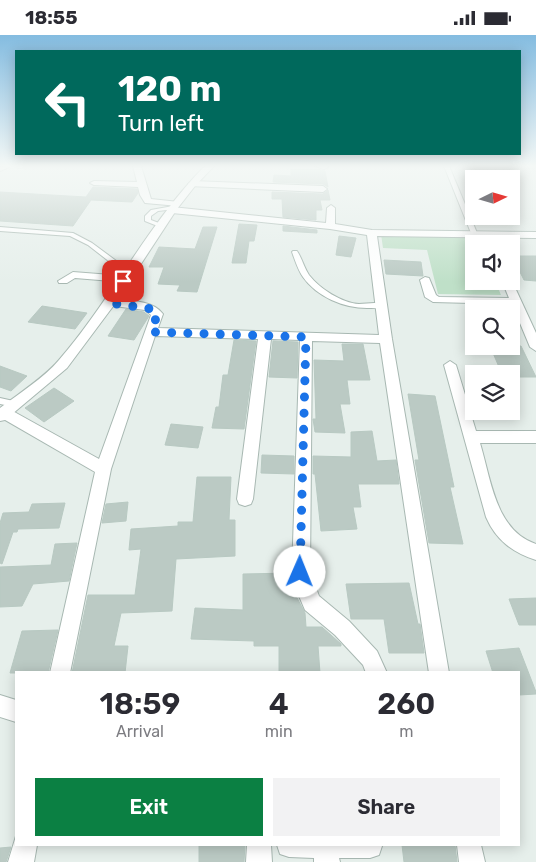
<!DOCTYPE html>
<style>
body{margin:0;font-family:Rubik,sans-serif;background:#f2f2f3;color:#2b2b33;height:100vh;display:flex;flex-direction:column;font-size:19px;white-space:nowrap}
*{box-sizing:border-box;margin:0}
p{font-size:16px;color:#7c7c81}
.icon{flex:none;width:28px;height:28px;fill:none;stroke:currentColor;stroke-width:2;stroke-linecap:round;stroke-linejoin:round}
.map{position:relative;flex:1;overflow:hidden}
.details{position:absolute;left:15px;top:636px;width:505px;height:175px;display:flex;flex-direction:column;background:#fff;border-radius:0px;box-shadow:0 2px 12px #0003}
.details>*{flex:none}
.guide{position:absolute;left:15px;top:15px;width:506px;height:105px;border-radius:0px;box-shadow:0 2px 12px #0003;background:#00695c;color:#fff;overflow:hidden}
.needle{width:32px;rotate:85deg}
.controls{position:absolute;left:465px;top:135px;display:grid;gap:10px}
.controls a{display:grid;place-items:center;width:55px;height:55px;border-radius:0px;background:#fff;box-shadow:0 2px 12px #0003;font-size:25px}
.pin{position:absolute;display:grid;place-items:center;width:42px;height:42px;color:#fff;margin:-21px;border-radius:10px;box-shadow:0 2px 8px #0006}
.me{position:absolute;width:55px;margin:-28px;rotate:1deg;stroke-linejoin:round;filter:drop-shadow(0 0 4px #0008)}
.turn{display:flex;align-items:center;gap:18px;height:105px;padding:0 20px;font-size:22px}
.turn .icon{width:65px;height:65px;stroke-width:2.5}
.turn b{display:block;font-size:35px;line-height:42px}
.eta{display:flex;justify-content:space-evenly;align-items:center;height:85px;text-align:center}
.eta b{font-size:30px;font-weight:600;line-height:35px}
.cta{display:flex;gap:10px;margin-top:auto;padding:10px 20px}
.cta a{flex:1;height:58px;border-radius:0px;background:#0b8043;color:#fff;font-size:20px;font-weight:600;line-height:58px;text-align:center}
.cta a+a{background:#f2f2f3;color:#2b2b33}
.status{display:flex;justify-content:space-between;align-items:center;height:35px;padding:0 25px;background:#fff;direction:ltr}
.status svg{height:14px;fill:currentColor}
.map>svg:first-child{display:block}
</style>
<div class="status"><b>18:55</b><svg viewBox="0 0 49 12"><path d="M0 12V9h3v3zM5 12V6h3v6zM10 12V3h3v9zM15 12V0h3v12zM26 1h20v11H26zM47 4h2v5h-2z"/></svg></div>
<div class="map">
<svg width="536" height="827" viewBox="0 0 536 827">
<rect width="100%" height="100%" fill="#e6efeb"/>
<path fill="#bfe0c8" d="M381,199L478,203L480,209H474V246H495L501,260L438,259L427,215L383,213Z"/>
<path fill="#bbcac4" stroke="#b8c9c2" d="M291,134H317L325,136L328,152L323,149L273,147L274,140L291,141Z
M93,152L137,154L138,158L132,167L91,165L73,191L0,186V157L86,162Z
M328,155L330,165H320L322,175H316V185L283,182L282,164H272V157L323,159Z
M239,189L257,190L254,206H249L246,228H232Z
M283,191L317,195V198L283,196Z
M203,192H217L197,257L177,256L180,250L158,249L164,232H149L159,212L195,214Z
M339,201L356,203L351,222L336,220Z
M512,221H536V246L524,245Z
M384,225L421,227L423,241L386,239Z
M42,271L87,278L75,294L28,287Z
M126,274L144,277L149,281L134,305L108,301Z
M234,305L256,306L244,394L212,393L216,372H219L223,340H228Z
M273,306L298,307L297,343L269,342Z
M342,309H363L370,345H347L350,369H340L345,398L315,397L313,384H316L314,325L344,326Z
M490,311H521L536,342H511V339H502Z
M0,331L27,341L11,356L0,352Z
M54,353L74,366L44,387L25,373Z
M408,359L435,361L454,452H450L463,509L429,508L415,425H419Z
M171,389L203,392L198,413L165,410Z
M372,396L377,426L396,425L399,449H358L361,472H353L357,494L321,496L315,439H313V421L351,422V397Z
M262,420L294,421V439L261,438Z
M197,442H231L229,485H235V521L176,524L172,576L121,578L114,611H128L125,638H72L88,560H135L141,514L129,515L131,494L178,491V487H193Z
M128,467L126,486L102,488L106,469Z
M65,468L59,493L18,494L17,497H13L2,529L0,528V488L3,478L29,477L32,469Z
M77,508L69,546L33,549L22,571L0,572V532L51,530L55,509Z
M290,538L295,559L305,578L306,592H322L341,609V611H318L320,638H279V611H254V606L191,604L195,573L243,575V539Z
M409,548L418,589H420L424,618H389L384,584H351L346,549Z
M536,563V590H519L509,564Z
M58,595L48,638H10L22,596Z
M519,613L536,657V659L519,660V638H493L486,616Z
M199,810H245L244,827H199Z
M402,810H455L457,827H404Z
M11,812L6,827H0V813Z"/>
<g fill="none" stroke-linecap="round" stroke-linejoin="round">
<defs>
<path id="service" d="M9,131V132L0,136V132Z
M444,131H449L477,198L476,199L471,198Z
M173,171L175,172V174L158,176L151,181V185L164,190V192H160L145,186V181L151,175Z
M0,192L73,198L92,208L119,228L135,233L132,235L115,231L88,210L70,201L0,196Z
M293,216H297C302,223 304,233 309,240C320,254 342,268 359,269C368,269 379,266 386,271C381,274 374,273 367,273C344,273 317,262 303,242C298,235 295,225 292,217Z
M0,363L18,367L20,369L15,372L0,369Z"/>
<path id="minor" d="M133,131H141L151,164L179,167V171L145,168L140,160L138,152L94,150L90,148L94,146L137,147Z
M315,131H328V132L324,134Z
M192,146L323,151L327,154L323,157L189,151L188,149Z
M331,170L335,173V189L372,195L536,197V203L377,201L392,304L449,638H429L380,308L312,306L310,537L319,561L349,586L377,616L387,638H366L363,630L335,600L305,575L296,554L292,537L300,305L271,304L253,464L251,469L245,471L239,469L237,464L258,304L155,301L111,434L70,638H50L95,437L0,382V374H9L99,424L151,280L145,275L106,270L104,268L106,266L110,265C127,266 152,264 163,279L158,293L379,300L367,200L330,194L172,178L167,175L172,172L326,188L327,173Z
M73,237L124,241L129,244L124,247L75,243L67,248H59L58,246Z
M425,242L429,243L436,260L439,262L509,263L502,246H511V244L536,298V316L530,312L512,269L433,267L425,262L420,245Z
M450,326L456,330L476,396H536V408H480C491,444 495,495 536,509V525C512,517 496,505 486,482L444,330Z
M0,660L16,665V687L0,682Z
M16,801V810H37L34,827H8Z
M247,810H271L272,827H246Z
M277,810H382V811L379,820L370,823H339L340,827H314V823L289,822L280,819Z
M457,810H481L485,827H459Z"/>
<path id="tertiary" d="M205,131H214L195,151L177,174L114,270L67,333L5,385L0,386V373C18,359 44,343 59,325C112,264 148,188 205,131Z"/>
</defs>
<use href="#service" stroke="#a8b8b2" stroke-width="2"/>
<use href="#minor" stroke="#a8b8b2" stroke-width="2"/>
<use href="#tertiary" stroke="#a8b8b2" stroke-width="2"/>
<use href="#service" fill="#fff" fill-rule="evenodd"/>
<use href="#minor" fill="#fff" fill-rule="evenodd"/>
<use href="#tertiary" fill="#fff" fill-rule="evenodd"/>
</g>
<linearGradient id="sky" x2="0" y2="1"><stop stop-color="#84bce0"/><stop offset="0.53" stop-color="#f4f8f6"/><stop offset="1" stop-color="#f4f8f6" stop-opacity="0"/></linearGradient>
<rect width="536" height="247" fill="url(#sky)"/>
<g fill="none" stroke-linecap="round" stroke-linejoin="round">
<path stroke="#1a73e8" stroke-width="9" stroke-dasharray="0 16.2" d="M123,246L110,268L152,274L157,279L152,297L306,302L300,537"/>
</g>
</svg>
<div class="controls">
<a><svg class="needle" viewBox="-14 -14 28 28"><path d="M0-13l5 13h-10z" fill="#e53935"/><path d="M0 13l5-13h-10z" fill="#7c7c81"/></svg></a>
<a><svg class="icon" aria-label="sound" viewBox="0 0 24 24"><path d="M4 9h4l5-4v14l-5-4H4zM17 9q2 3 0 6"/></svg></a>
<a><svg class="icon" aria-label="search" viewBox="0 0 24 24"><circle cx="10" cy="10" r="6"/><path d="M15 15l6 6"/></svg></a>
<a><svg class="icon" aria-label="layers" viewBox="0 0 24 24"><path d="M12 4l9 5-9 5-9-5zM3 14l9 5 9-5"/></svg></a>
</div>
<div class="pin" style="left:123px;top:246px;background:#d93025"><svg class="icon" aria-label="arrive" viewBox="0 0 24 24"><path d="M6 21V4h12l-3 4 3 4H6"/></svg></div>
<svg class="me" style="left:300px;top:537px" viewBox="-20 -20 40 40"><circle r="19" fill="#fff"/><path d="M0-13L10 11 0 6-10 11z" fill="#1a73e8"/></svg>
<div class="guide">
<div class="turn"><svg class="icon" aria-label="left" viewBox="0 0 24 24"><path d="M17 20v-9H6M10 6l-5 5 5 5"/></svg><div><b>120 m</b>Turn left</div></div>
</div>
<section class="details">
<div class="eta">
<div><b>18:59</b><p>Arrival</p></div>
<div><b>4</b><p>min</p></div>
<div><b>260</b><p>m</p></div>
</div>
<div class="cta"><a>Exit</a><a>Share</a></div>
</section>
</div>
